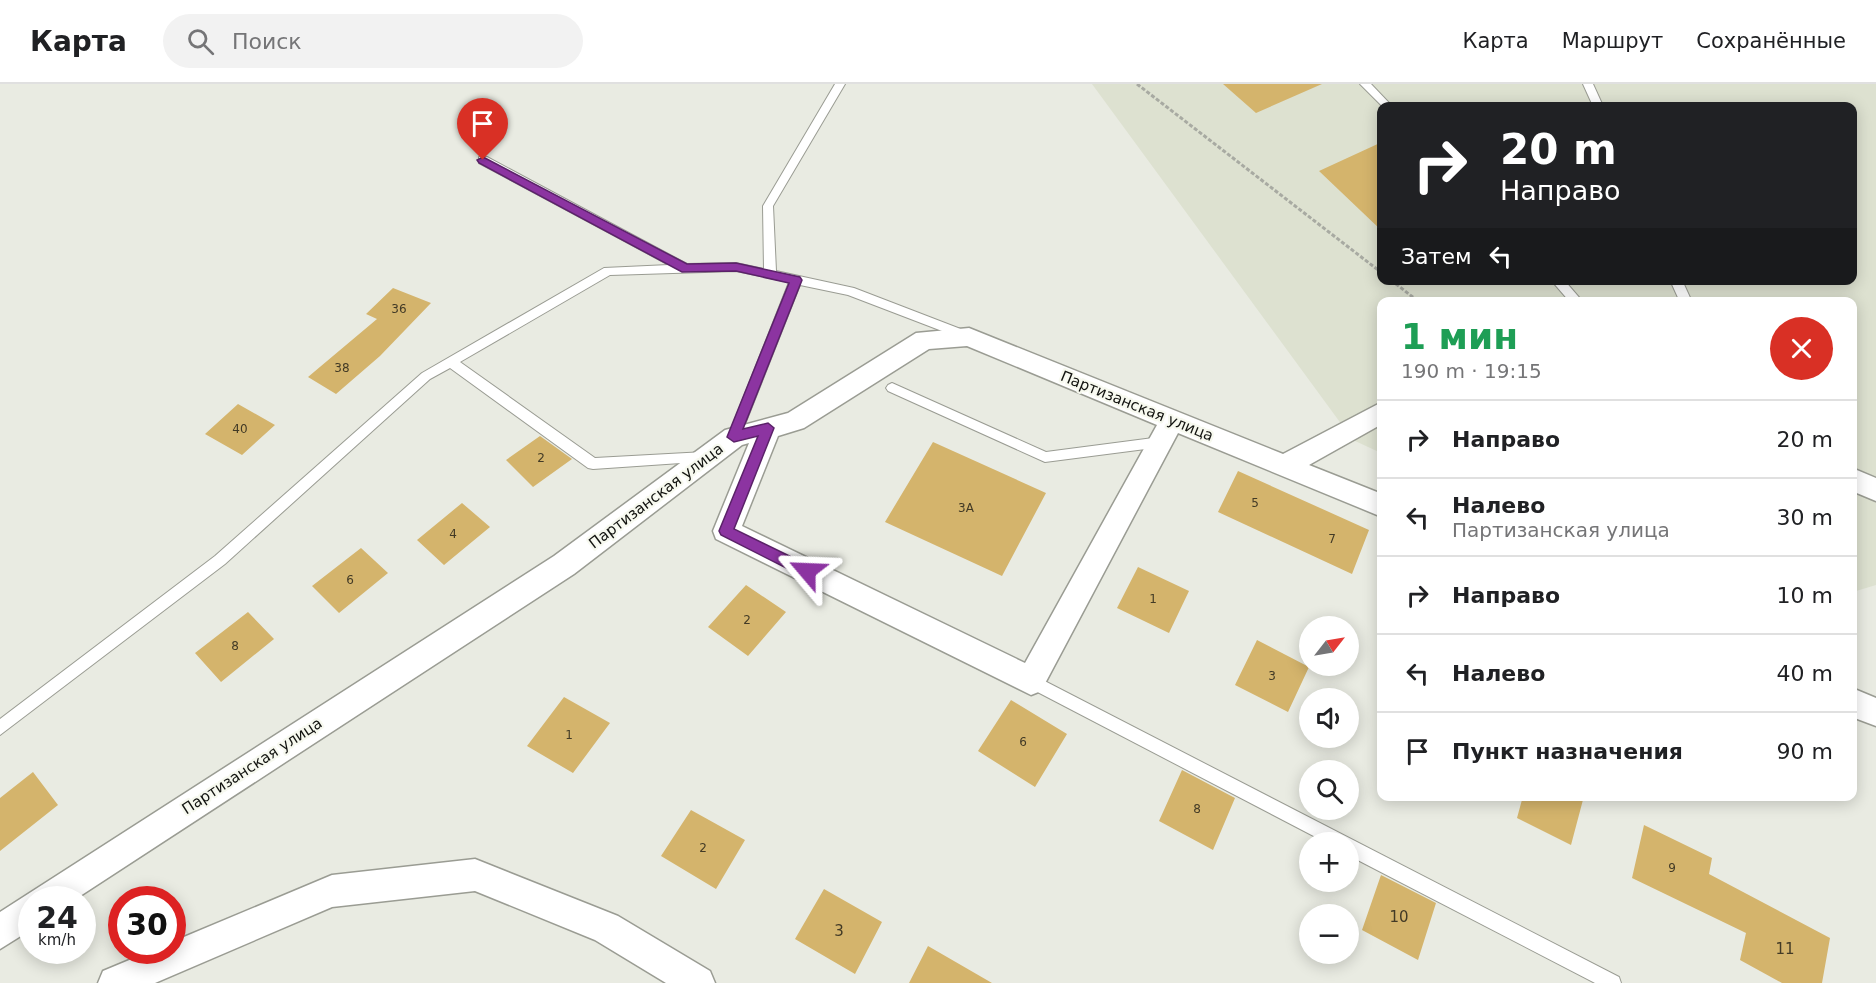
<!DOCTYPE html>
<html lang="ru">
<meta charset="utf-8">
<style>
body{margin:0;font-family:"DejaVu Sans",sans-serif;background:#f2f2f2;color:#202124;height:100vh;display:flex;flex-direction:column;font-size:22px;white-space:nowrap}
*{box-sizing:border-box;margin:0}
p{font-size:20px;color:#757577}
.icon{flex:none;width:33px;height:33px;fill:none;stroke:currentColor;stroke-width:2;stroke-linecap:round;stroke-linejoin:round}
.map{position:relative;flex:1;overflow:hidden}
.side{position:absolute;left:1377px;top:213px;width:480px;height:504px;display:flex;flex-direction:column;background:#fff;border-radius:12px;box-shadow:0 3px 15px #0003}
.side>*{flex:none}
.top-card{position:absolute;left:1377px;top:18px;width:480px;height:183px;border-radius:12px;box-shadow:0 3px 15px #0003;background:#202124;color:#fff;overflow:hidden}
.needle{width:39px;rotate:59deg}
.controls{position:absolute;left:1299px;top:532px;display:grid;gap:12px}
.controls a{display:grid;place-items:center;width:60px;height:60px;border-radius:50%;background:#fff;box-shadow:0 3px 15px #0003;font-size:30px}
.speed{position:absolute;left:18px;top:802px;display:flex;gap:12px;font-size:30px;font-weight:700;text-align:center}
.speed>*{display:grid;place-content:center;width:78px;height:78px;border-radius:50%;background:#fff;box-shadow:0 3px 15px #0003;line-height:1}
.speed small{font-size:15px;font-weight:400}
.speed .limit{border:9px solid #d22;background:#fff;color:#111}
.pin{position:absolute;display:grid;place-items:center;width:51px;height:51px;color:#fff;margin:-62px -26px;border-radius:50% 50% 50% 0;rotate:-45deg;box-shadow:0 0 6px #0007}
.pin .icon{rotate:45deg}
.me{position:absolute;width:66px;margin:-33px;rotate:296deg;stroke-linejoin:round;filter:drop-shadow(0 0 4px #0008)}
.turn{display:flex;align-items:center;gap:21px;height:126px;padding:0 24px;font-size:27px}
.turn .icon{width:78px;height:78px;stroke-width:2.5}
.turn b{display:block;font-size:42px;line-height:51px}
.then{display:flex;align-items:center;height:57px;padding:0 24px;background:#0003;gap:12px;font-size:22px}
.round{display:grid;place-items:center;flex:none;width:63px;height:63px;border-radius:32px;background:#f2f2f2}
.head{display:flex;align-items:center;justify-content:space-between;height:102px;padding:0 24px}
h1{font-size:36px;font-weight:700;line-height:45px;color:#1e9e55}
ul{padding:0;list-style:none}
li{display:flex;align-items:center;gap:18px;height:78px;padding:0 24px;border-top:2px solid #e0e0e0}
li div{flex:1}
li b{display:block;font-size:22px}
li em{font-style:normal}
header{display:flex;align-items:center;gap:36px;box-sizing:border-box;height:84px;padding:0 30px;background:#fff;border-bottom:2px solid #e0e0e0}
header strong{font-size:28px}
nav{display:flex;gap:33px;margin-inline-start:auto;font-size:21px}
.search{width:420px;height:54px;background:#f2f2f2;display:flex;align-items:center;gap:15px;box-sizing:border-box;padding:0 21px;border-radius:33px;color:#757577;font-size:22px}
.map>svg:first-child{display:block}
</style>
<header>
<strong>Карта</strong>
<div class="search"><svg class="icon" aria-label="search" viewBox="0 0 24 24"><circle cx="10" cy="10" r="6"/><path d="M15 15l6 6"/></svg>Поиск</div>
<nav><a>Карта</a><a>Маршрут</a><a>Сохранённые</a></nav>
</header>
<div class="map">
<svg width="1876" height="899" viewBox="0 0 1876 899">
<rect width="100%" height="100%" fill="#e9ebe2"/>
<path fill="#dde1d0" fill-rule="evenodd" d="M1092,0H1876V501L1853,508L1852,218H1382L1381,369L1353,356ZM1382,22H1852V196H1382Z"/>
<path fill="#d4b46c" d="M1223,0H1322L1256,29Z
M1382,58V147L1319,87Z
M393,204L431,219L380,272L336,310L308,293L377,235L366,230Z
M238,320L275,341L242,371L205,350Z
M540,352L572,375L533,403L506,376Z
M933,358L1046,409L1002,492L885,438Z
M1238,387L1369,446L1352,490L1218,428Z
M462,419L490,443L444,481L417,456Z
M361,464L388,489L339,529L312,502Z
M1138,483L1189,507L1169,549L1117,524Z
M746,501L786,528L748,572L708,543Z
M248,528L274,555L221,598L195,569Z
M1257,556L1309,583L1288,628L1235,601Z
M564,613L610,639L573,689L527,662Z
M1011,616L1067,650L1035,703L978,667Z
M1182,686L1235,714L1213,766L1159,737Z
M33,688L58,721L0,767V714Z
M1523,712H1584L1571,761L1517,734Z
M691,726L745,756L716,805L661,772Z
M1644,741L1712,774L1709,790L1830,854L1822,899H1782L1740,876L1746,849L1632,794Z
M1381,791L1436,819L1418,876L1362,846Z
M824,805L882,838L855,890L795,855Z
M928,862L992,899H909Z"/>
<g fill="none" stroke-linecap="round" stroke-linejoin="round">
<defs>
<path id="service" d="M835,0H845L773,122L776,187L854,204L971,249L973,252L971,255H963L848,211L800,201L740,353L734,358L728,353L789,198L736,187L610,191L460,278L595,374L705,368L710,369L711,373L710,377L593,385L588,384L450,284L430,295L225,480L0,651V635L215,472L422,289L604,184L669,181L479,79V73H487L687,180L736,179L764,185L763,122Z
M1360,0H1371L1392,22H1382Z
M1583,0H1593L1603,22H1593Z
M1551,196H1564L1583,218H1570Z
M1670,196H1682L1692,218H1680Z
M892,299L1046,368L1161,353L1167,358L1161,363L1045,378L888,307L886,304L888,301Z
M1031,590L1619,893L1621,899H1595L1348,771V759H1327L1026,602L1024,597L1026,592Z"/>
<path id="minor" d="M969,244L1283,370L1382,318V340L1309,381L1382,410V433L1178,349L1041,607L1031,611L716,455L713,447L749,359L742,361L574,490L74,816H32V845L0,865V828L554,472L725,346L788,329L916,249ZM967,262L1157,341L1025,579L742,442L778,352L804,344L929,265Z
M1852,384L1876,394V417L1852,407Z
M1852,604L1876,614V642L1852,633Z
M475,775L618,832L710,887L715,899H666L595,856L475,807L332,823L155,899H98L103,887L151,867H172V858L332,791Z"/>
</defs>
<use href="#service" stroke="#9a9c93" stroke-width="2"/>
<use href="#minor" stroke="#9a9c93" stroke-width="3"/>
<path stroke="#a8aaa2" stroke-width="3" stroke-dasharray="4 2" stroke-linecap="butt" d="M1137,0L1382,189
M1391,196L1419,218"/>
<use href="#service" fill="#fff" fill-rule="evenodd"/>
<use href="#minor" fill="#fff" fill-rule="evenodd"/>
</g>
<path fill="#8c34a1" stroke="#5b2269" stroke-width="1.5" d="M483,73L687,180L736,179L800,193L802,196L743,345L768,339L774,344L734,445L812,483V492H802L721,451L719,447L758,352L734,358L727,353L789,199L736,187L682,188L479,79L477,76Z"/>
<g text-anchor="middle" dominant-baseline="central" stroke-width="4.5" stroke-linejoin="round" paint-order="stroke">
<g font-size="12" fill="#423a26">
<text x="399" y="225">36</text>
<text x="342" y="284">38</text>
<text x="240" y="345">40</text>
<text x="541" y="374">2</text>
<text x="1255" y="419">5</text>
<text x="966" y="424">3А</text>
<text x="453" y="450">4</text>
<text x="1332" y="455">7</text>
<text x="350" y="496">6</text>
<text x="1153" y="515">1</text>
<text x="747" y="536">2</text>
<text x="235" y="562">8</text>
<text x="1272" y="592">3</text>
<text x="569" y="651">1</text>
<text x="1023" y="658">6</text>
<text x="1197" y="725">8</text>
<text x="703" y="764">2</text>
<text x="1672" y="784">9</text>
</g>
<g font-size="15" fill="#11120f" stroke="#f7f9ef">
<text transform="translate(1137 322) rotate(22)">Партизанская улица</text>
<text transform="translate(656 412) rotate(-37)">Партизанская улица</text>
<text transform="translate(252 682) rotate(-33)">Партизанская улица</text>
</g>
<g font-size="15" fill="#423a26">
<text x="1399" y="833">10</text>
<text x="839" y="847">3</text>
<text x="1785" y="865">11</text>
</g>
</g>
</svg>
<div class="controls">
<a><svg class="needle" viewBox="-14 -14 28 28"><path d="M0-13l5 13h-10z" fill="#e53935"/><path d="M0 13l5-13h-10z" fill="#757577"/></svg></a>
<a><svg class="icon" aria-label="sound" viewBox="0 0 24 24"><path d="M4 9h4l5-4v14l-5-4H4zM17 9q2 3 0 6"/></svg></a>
<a><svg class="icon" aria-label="search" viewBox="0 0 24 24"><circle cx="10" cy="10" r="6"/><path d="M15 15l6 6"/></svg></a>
<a>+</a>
<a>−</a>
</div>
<div class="speed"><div>24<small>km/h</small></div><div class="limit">30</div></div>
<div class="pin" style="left:483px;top:76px;background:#d93025"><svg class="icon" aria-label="arrive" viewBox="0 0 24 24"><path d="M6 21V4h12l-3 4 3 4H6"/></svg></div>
<svg class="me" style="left:807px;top:487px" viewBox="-20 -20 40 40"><path d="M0-17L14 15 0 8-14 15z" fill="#8c34a1" stroke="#fff" stroke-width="4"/></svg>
<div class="top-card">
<div class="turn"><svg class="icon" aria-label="right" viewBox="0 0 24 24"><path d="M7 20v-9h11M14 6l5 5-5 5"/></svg><div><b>20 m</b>Направо</div></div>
<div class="then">Затем<svg class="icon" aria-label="left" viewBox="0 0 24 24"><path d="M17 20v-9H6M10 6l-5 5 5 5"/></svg></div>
</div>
<section class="side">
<div class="head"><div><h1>1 мин</h1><p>190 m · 19:15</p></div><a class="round" style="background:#d93025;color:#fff"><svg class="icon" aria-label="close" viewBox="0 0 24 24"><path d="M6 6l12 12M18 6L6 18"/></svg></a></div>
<ul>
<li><svg class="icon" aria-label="right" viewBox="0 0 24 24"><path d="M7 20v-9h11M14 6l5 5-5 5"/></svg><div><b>Направо</b></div><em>20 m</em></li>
<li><svg class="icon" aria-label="left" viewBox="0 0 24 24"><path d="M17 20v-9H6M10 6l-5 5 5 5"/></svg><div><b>Налево</b><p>Партизанская улица</p></div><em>30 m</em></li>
<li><svg class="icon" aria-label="right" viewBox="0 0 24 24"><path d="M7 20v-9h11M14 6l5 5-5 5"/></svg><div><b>Направо</b></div><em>10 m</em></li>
<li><svg class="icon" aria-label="left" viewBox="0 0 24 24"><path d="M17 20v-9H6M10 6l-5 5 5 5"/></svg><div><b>Налево</b></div><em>40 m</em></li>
<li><svg class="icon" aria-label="arrive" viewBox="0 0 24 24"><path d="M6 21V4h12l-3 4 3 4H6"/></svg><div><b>Пункт назначения</b></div><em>90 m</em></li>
</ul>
</section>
</div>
